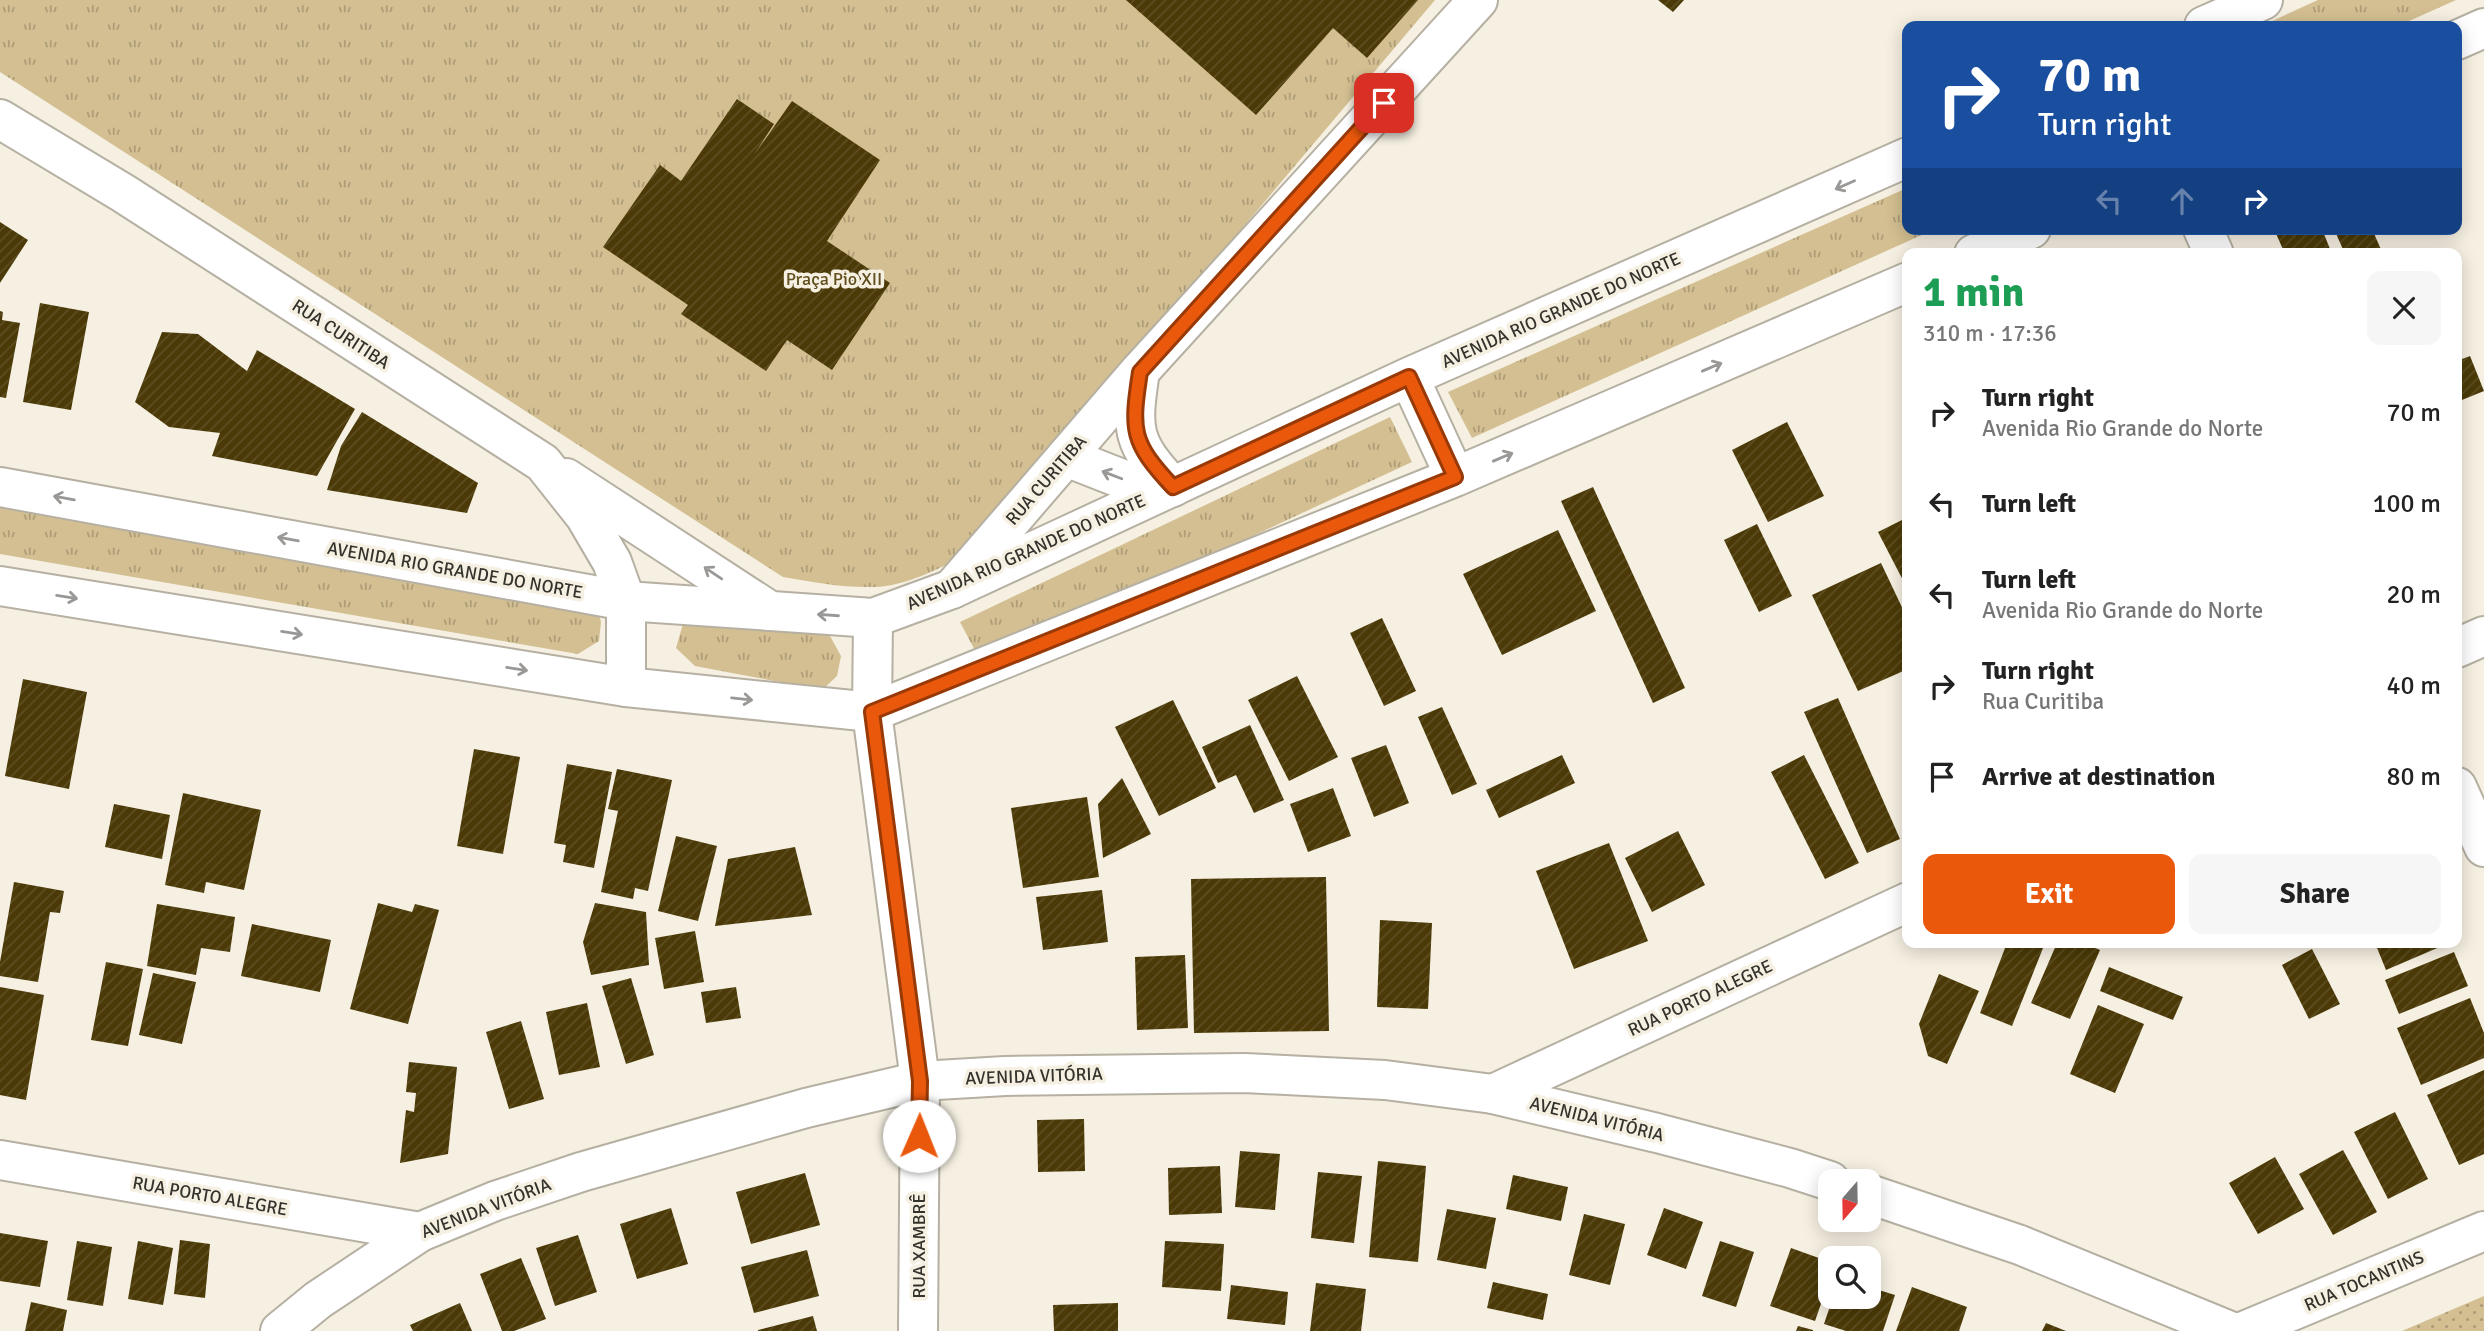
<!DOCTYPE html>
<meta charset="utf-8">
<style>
body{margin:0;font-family:Signika,sans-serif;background:#f6f6f6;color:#222;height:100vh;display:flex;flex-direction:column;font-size:26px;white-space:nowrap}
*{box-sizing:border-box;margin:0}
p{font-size:23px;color:#767676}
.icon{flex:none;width:38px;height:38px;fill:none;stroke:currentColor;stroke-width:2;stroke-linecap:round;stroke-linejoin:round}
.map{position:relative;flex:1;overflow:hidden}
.drawer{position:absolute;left:1902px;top:248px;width:560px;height:700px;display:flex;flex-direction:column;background:#fff;border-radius:14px;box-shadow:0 4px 18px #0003}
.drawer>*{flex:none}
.hud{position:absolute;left:1902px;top:21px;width:560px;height:214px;border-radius:14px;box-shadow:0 4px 18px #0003;background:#1a4fa0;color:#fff;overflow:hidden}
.needle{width:46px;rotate:200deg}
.fabs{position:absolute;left:1818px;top:1169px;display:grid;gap:14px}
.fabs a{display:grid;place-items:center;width:63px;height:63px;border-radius:14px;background:#fff;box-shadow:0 4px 18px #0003;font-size:35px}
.pin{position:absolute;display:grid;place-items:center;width:60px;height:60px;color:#fff;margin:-30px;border-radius:14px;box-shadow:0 4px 10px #0006}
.me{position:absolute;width:77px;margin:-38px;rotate:1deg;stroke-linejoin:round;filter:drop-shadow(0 0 5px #0008)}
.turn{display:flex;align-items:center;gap:24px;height:147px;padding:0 21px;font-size:32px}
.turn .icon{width:91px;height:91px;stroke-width:2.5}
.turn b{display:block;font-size:49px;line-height:60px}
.lanes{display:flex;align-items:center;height:66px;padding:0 21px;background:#0003;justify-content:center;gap:35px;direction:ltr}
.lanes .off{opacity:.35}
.round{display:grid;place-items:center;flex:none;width:74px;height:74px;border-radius:14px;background:#f6f6f6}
.summary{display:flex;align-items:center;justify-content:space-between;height:119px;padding:0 21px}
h1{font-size:42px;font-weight:800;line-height:52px;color:#1e9e55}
.cta{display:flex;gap:14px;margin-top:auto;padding:14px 21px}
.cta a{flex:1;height:80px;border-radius:14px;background:#ea580c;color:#fff;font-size:28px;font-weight:800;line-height:80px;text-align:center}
.cta a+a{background:#f6f6f6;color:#222}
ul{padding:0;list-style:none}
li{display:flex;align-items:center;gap:21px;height:91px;padding:0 21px}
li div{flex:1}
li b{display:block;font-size:26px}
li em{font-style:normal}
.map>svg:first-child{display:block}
</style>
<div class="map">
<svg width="2484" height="1331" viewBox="0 0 2484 1331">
<defs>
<pattern id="grass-dots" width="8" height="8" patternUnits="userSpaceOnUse" patternTransform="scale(1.75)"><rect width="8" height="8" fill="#d3bf91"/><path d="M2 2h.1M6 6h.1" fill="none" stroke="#ac9c77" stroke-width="1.8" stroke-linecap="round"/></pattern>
<pattern id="park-tufts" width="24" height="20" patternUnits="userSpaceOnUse" patternTransform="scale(1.75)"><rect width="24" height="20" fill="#d3bf91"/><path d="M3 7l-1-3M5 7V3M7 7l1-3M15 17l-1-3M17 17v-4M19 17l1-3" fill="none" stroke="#ac9c77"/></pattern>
<pattern id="building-hatch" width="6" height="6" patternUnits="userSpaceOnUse" patternTransform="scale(1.75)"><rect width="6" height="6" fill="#4b3a07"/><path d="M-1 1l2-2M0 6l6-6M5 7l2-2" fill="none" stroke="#5d4e23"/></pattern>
</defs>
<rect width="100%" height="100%" fill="#f6f0e2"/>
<path fill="url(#grass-dots)" d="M2484,1296V1331H2402Z"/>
<path fill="url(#park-tufts)" d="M0,0H1435L966,555C938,569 906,586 874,587C843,588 813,582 783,577L0,72Z
M2318,0H2456L2398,26H2261Z
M1907,188L1908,229H1935L1472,438L1448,392Z
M1390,417L1412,462L981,662L960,622Z
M0,501L596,604L601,622L599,641L578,654L0,554Z
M703,613L830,636L841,656L837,676L822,690L695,666L676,648L685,617Z"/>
<path fill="url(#building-hatch)" d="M1126,0H1418L1367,58L1333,28L1256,115Z
M1658,0H1684L1673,12Z
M737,99L774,124L754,155L792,101L880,160L827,241L890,283L832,370L787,340L766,371L681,314L688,305L603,247L660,165L681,181Z
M0,222L28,240L0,283Z
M2274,229H2322L2332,254H2285Z
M2334,229H2372L2383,254H2345Z
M40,303L89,312L71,410L23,402Z
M0,311L3,312L2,320L20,323L6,398L0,397Z
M162,332L198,334L247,371L257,350L355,409L317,476L212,456L220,433L169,427L135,402Z
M2470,356L2484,391L2457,402V361Z
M362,412L478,483L467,513L327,490L341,446Z
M1787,422L1824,496L1768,522L1732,450Z
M1593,487L1685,688L1653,703L1561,501Z
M1908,517V590L1878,532Z
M1757,524L1792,596L1759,612L1724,540Z
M1558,530L1596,611L1502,655L1463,574Z
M1881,563L1908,620V669L1858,691L1812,595Z
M1382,618L1416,691L1384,706L1350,633Z
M1297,676L1338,757L1289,781L1248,700Z
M23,679L87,692L69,789L5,776Z
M1838,698L1900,839L1867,853L1804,712Z
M1173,700L1216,788L1159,816L1115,727Z
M1442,707L1477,784L1452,795L1418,717Z
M1250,725L1284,800L1254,813L1236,775L1218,783L1202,747Z
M1386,745L1409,803L1374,817L1351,758Z
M474,749L520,757L503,854L457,846Z
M1562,755L1575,783L1499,818L1486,790Z
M1804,755L1859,863L1825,879L1771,772Z
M567,764L612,772L594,868L563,862L566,845L554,843Z
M617,769L672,780L648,891L635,888L633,899L601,892L618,811L608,809Z
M1122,778L1151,834L1103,858L1098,804Z
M1333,788L1351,836L1308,852L1290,804Z
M183,793L261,810L244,890L206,882L204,893L165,885Z
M1087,797L1099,877L1023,888L1011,808Z
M114,804L170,815L162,859L105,847Z
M1678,831L1705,885L1652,912L1625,858Z
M676,836L717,846L698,921L658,911Z
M1609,843L1648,941L1574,969L1536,871Z
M795,847L812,915L715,926L728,859Z
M1326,877L1329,1031L1194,1033L1191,879Z
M14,882L64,891L60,913L50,912L38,982L0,976V962Z
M1102,890L1108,942L1043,950L1036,897Z
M378,903L412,912L415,904L439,910L408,1024L350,1009Z
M595,903L646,912L649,965L591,975L583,942Z
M157,904L235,917L230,952L201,948L196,975L147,966Z
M1380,920L1432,923L1428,1009L1377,1007Z
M252,924L331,940L320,992L241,976Z
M695,931L704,982L664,989L655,938Z
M2007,943H2045L2012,1026L1980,1013Z
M2057,943H2084L2100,950L2070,1019L2031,1003Z
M2375,943H2449L2386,970Z
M2312,949L2340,1004L2309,1019L2282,965Z
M2454,952L2468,986L2399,1014L2385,980Z
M1185,955L1188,1028L1137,1030L1135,957Z
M106,962L143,969L128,1046L91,1040Z
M2109,967L2183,997L2173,1020L2100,991Z
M153,973L196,982L182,1044L139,1035Z
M1939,974L1979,991L1947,1064L1928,1056L1919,1024Z
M631,978L654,1055L626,1064L602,986Z
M0,987L44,995L26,1100L0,1095Z
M736,987L741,1018L706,1023L701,992Z
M2470,998L2484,1033V1058L2421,1085L2397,1028Z
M587,1003L600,1067L559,1075L546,1012Z
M2098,1005L2144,1024L2115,1093L2070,1074Z
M521,1021L544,1099L509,1109L486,1032Z
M409,1062L457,1067L448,1154L400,1163L406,1110L414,1112L416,1093L406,1092Z
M2484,1070V1154L2459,1165L2427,1095Z
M2395,1112L2428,1179L2388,1199L2354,1132Z
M1084,1119L1085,1171L1038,1172L1037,1120Z
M2343,1150L2377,1212L2333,1235L2299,1174Z
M1240,1151L1280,1154L1275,1210L1235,1207Z
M2275,1157L2304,1209L2258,1234L2229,1183Z
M1378,1161L1426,1166L1418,1262L1369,1257Z
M1220,1166L1222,1213L1169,1215L1168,1168Z
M1318,1172L1362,1176L1354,1243L1311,1238Z
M805,1173L820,1225L751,1244L736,1192Z
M1513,1175L1568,1187L1561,1221L1506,1209Z
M671,1208L688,1264L637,1279L620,1224Z
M1664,1208L1703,1222L1686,1269L1647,1255Z
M1447,1209L1496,1218L1486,1269L1437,1260Z
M1584,1214L1625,1224L1610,1285L1569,1275Z
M0,1233L48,1241L40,1287L0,1281Z
M578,1235L597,1292L555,1306L536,1248Z
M180,1240L210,1244L205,1298L174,1294Z
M77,1241L112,1247L103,1306L67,1300Z
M138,1241L173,1248L163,1305L128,1299Z
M1165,1241L1224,1244L1221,1291L1162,1287Z
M1720,1241L1754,1252L1736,1307L1702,1296Z
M1791,1248L1830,1262V1278L1815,1321L1770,1306Z
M807,1250L819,1296L754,1313L741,1267Z
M521,1258L546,1319L514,1331H502L480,1274Z
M1493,1282L1548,1294L1543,1320L1487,1308Z
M1316,1283L1366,1289L1361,1331H1310Z
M1231,1285L1288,1292L1285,1325L1227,1319Z
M1869,1287L1895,1295L1883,1331H1846L1824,1324L1833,1297H1869Z
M1912,1287L1967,1307L1959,1331H1896Z
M31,1302L67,1310L63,1331H25Z
M460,1303L472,1331H413L410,1325Z
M1118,1303V1331H1054L1053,1305Z
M813,1316L817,1331H758V1330Z
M2046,1323L2066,1331H2042Z
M1798,1326L1813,1330V1331H1796Z"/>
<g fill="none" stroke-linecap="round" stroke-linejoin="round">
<defs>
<path id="minor" d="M0,119L123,193L543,463L585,516L612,562L626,601V687
M2203,229L2214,254
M1140,371C1131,431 1131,442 1173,487
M566,478L770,611
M952,589L1140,371L1478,0
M873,618L872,712L920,1081L918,1331
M2457,648L2484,636
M2457,787L2484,847
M1493,1094L1908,902
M0,1160L420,1232
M2244,1331L2484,1231"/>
<path id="tertiary" d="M1869,1194L2020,1245L2230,1331
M280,1331L318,1300L420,1232L495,1201L581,1172L806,1108L920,1081L1005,1076L1244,1073L1385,1080L1493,1094L1657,1133L1790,1168L1830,1181"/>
<path id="secondary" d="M2204,26L2263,0
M2457,40L2484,28
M1974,254L2031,229
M1409,377L1455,477
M1066,457L1158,493
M0,487L626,601L873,618L952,589L1409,377L1908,157
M0,586L626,687L872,712L1455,477L1908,282"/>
</defs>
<use href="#minor" stroke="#b6b0a3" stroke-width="42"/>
<use href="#tertiary" stroke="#b6b0a3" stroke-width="42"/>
<use href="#secondary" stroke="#b6b0a3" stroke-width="42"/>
<use href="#minor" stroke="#fff" stroke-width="38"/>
<use href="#tertiary" stroke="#fff" stroke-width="38"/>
<use href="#secondary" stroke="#fff" stroke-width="38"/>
</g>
<defs><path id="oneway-shaft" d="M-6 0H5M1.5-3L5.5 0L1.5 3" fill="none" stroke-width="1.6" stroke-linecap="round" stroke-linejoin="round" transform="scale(1.75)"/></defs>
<g stroke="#9a9896">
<use href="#oneway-shaft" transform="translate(1845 185) rotate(156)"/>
<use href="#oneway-shaft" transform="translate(1712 367) rotate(-23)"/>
<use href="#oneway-shaft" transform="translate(1503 457) rotate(-23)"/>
<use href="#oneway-shaft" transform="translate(1112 475) rotate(-159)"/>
<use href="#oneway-shaft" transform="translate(64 498) rotate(-170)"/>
<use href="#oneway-shaft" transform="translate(288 539) rotate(-170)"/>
<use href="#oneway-shaft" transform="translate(713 573) rotate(-146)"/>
<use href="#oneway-shaft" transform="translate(67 597) rotate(9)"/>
<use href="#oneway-shaft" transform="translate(828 615) rotate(-176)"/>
<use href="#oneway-shaft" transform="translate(292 633) rotate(9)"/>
<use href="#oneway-shaft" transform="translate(517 669) rotate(9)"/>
<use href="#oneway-shaft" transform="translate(742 699) rotate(6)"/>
</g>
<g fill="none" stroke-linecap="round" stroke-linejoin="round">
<defs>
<path id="route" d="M919,1136L920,1081L872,712L1455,477L1409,377L1173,487C1131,442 1131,431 1140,372L1384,103"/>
</defs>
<use href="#route" stroke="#983908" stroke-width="18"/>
<use href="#route" stroke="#ea580c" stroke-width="12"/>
</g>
<g text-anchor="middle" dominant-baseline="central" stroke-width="7" stroke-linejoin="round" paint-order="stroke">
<g font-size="18" fill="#614f1f" stroke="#f6f0e2">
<text x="834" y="279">Praça Pio XII</text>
</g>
<g font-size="18" fill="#34322c" stroke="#f6f0e2">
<text transform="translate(1561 310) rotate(-24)">AVENIDA RIO GRANDE DO NORTE</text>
<text transform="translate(341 334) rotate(33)">RUA CURITIBA</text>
<text transform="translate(1046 480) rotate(-49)">RUA CURITIBA</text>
<text transform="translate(1026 552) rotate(-24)">AVENIDA RIO GRANDE DO NORTE</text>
<text transform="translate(455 570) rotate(10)">AVENIDA RIO GRANDE DO NORTE</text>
<text transform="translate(1700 998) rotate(-25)">RUA PORTO ALEGRE</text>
<text transform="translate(1034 1076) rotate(-2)">AVENIDA VITÓRIA</text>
<text transform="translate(1597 1119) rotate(14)">AVENIDA VITÓRIA</text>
<text transform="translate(210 1196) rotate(10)">RUA PORTO ALEGRE</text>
<text transform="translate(486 1208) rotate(-21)">AVENIDA VITÓRIA</text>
<text transform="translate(919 1246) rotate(-90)">RUA XAMBRÊ</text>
<text transform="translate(2364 1281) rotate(-23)">RUA TOCANTINS</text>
</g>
</g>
</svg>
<div class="fabs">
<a><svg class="needle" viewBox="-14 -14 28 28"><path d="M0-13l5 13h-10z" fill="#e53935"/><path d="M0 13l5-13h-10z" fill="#767676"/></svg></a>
<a><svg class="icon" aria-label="search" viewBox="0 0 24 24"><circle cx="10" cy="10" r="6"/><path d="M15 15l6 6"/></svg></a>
</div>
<div class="pin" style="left:1384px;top:103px;background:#d93025"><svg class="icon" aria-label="arrive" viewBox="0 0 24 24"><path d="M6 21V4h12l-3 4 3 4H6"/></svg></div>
<svg class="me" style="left:919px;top:1136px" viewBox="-20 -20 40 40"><circle r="19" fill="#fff"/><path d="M0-13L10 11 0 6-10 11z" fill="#ea580c"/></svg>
<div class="hud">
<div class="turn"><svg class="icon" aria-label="right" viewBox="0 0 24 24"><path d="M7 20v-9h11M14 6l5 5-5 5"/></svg><div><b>70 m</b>Turn right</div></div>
<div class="lanes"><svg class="icon off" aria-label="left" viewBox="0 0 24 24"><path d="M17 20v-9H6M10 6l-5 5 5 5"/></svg><svg class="icon off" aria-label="ahead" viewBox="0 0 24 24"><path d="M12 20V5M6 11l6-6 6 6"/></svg><svg class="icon" aria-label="right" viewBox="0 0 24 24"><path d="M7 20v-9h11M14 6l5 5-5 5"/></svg></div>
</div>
<section class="drawer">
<div class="summary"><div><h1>1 min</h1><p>310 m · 17:36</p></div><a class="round"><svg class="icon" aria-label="close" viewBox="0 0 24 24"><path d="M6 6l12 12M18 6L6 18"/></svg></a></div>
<ul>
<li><svg class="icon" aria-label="right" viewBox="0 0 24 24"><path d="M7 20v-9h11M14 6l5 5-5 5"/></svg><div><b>Turn right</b><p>Avenida Rio Grande do Norte</p></div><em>70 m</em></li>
<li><svg class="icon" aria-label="left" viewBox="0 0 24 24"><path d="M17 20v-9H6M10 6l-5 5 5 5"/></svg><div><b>Turn left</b></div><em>100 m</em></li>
<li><svg class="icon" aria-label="left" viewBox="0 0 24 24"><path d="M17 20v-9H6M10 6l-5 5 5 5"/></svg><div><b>Turn left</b><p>Avenida Rio Grande do Norte</p></div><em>20 m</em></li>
<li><svg class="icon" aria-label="right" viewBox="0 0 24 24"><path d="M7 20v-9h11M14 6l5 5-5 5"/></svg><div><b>Turn right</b><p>Rua Curitiba</p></div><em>40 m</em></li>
<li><svg class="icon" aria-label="arrive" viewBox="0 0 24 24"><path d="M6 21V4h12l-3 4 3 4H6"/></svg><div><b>Arrive at destination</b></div><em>80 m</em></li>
</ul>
<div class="cta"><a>Exit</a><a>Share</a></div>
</section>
</div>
